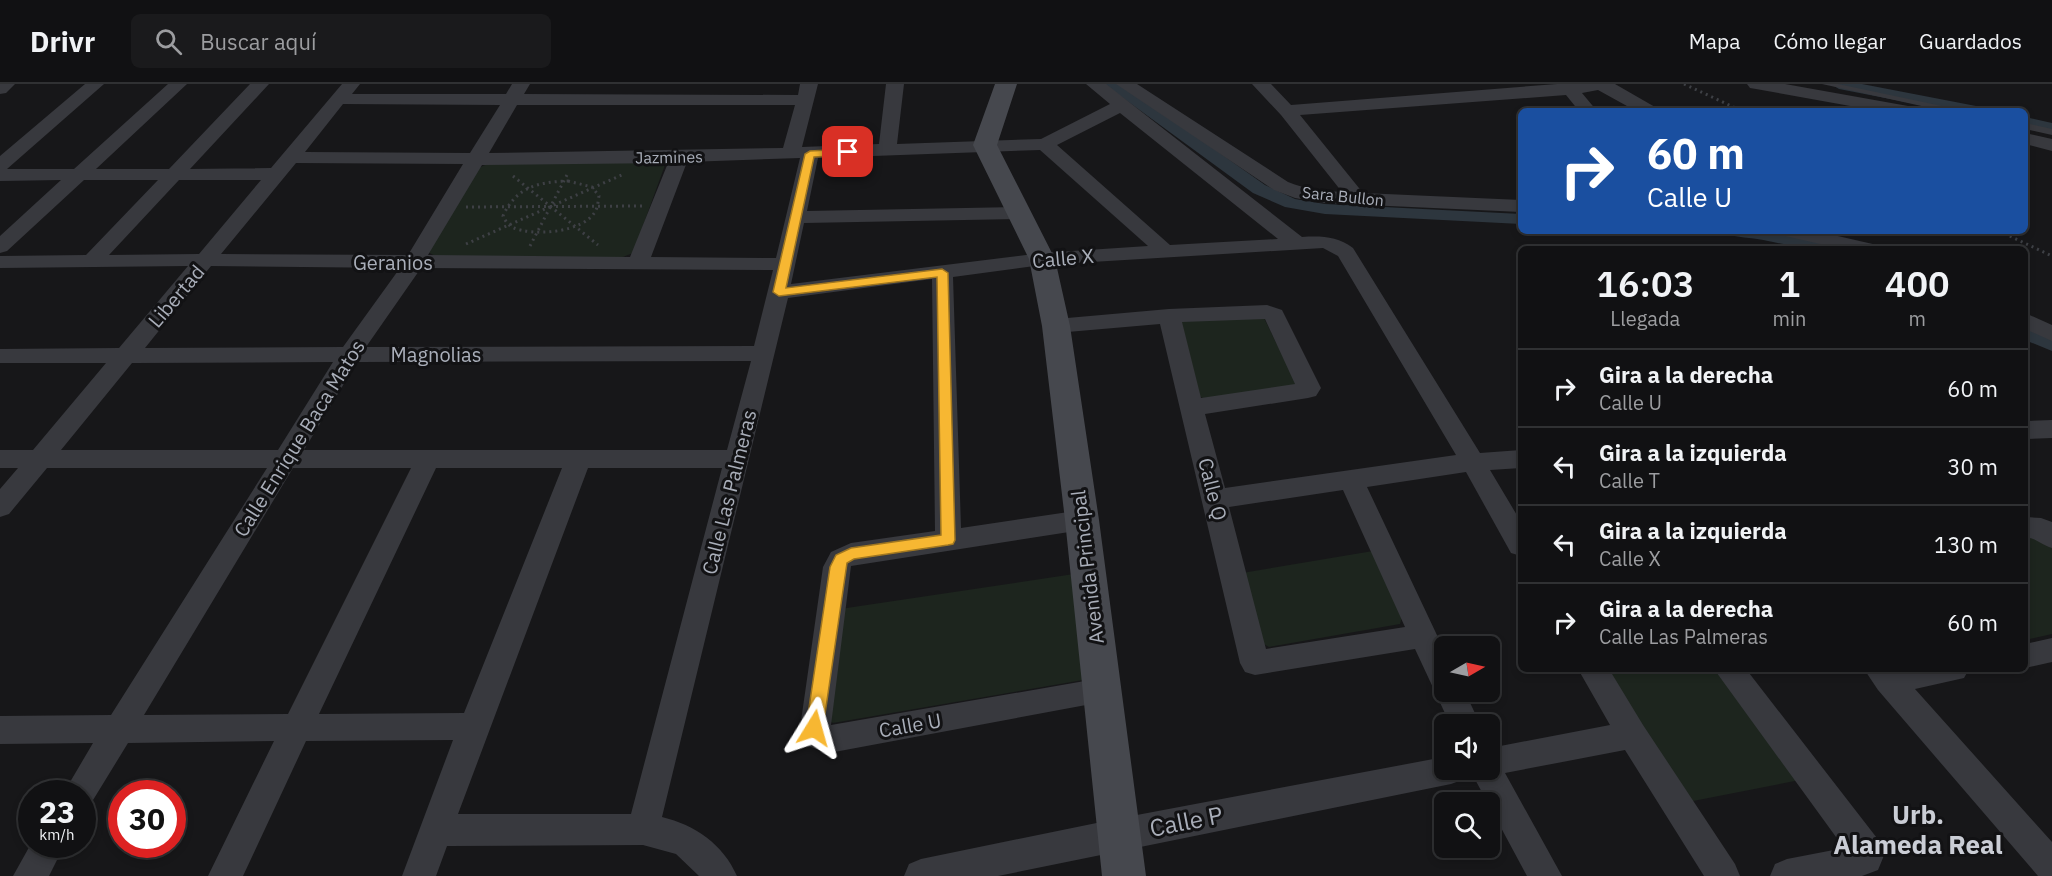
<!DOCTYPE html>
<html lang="es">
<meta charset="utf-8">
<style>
body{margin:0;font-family:"IBM Plex Sans",sans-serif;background:#1a1a1c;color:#f1f3f6;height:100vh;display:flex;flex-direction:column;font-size:22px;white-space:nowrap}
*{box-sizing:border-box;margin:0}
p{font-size:20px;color:#9c9da0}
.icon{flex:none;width:33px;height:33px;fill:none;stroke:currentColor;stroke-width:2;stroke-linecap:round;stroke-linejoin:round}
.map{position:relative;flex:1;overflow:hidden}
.drawer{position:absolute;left:1518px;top:162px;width:510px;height:426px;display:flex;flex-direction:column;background:#111113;border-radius:9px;box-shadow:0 3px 9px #0003,0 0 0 2px #303133}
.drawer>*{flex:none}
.hud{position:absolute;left:1518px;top:24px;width:510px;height:126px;border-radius:9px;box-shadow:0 3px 9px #0003,0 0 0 2px #303133;background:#1a4fa0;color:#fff;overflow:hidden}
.needle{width:39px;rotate:81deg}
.buttons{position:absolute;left:1434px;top:552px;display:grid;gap:12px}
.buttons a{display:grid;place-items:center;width:66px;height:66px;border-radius:9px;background:#111113;box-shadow:0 3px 9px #0003,0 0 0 2px #303133;font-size:30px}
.speed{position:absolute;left:18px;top:696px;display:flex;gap:12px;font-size:30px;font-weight:700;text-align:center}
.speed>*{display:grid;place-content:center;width:78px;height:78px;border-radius:50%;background:#111113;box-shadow:0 3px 9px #0003,0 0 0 2px #303133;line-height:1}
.speed small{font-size:15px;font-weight:400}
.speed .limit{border:9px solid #d22;background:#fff;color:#111}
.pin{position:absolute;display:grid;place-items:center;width:51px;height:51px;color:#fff;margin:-26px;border-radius:12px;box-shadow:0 3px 9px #0006}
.me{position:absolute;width:66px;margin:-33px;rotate:8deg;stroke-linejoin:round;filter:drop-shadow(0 0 4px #0008)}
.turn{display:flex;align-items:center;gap:21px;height:126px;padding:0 30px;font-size:27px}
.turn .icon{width:78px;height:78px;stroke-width:2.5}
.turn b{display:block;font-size:42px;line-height:51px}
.eta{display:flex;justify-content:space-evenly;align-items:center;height:102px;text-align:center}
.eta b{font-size:36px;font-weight:600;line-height:42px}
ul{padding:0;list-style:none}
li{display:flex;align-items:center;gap:18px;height:78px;padding:0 30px;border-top:2px solid #303133}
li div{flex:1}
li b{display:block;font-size:22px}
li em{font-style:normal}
header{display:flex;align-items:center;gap:36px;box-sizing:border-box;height:84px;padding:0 30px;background:#111113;border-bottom:2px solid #303133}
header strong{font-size:28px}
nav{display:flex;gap:33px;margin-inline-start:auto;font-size:21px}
.search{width:420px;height:54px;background:#1a1a1c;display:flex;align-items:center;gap:15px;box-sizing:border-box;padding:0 21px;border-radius:9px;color:#9c9da0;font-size:22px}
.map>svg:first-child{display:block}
</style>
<header>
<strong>Drivr</strong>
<div class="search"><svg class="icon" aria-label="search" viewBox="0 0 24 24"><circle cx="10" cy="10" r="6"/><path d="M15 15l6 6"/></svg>Buscar aquí</div>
<nav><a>Mapa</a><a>Cómo llegar</a><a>Guardados</a></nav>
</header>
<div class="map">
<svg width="2052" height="792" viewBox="0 0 2052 792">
<rect width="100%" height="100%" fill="#171719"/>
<path fill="#1d251e" d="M653,75L665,81L633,169L615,176L438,174L425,166L476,85L492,78Z
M1264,234L1296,299L1290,304L1203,314L1197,311L1177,239L1183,236Z
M2025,450L2052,462V550L2025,556Z
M1373,467L1402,533L1400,540L1269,563L1262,559L1242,489Z
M1074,490L1083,596L833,639L823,634L840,525Z
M1604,585H1719L1800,696L1688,718Z"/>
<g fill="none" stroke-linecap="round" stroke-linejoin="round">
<path fill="#2d363e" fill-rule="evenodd" d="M1104,0H1122L1265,101L1295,115L1325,120L1521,130V140L1325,130L1285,123L1253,109Z
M1831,0H1862L1976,22L1984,27H1952L1839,5Z
M2025,33L2052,39V49L2025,43Z
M1727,147H1773L1828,161L1831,165C1805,165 1793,162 1768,157C1756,154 1742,154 1730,151Z
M2025,242L2052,253V267L2025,256Z"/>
<path stroke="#3e4045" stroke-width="3" stroke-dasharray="2 4" stroke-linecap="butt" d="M1684,0L1742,27
M513,92L598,161
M568,97L592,103L599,112C598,116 598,122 596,126C585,149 532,153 512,143C507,140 505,136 503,132C516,103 538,98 568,97Z
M466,123L642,122
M1999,147L2052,172
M466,160L624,90
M530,162L568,89"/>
<path fill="#38393e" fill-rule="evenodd" d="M1822,0H1838L1956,25L1960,27H1944Z
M2025,39L2052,45V51L2025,45Z"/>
<path fill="#38393e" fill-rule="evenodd" d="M0,0H15L6,9L0,10Z
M85,0H104L7,85H74L168,0H187L96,85H169L250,0H269L190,85L271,84L342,0H360L352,10H506L512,0H530L524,10L798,11L800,0H818L802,63L879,60L886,0H904L897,60L1041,55L1110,20L1086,0H1106L1302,153C1321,152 1337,152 1353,164L1480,369L1521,366V384L1490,386L1521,438V472L1511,469L1466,388L1367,403L1444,566V608H1465L1480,640H1450L1415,565L1255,591L1245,588L1240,579L1160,240L1056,249L1048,247L1045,242L1048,237L1056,235L1169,225L1267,221L1282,226L1321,304L1316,312L1308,314L1205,330L1225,404L1456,371L1338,172L1323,164L1042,181L953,193L961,444L1082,426L1091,429L1095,436L1091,443L1082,446L851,482L831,641L1102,594L1113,598L1117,607L1113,616L829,669L808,662L800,644L823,483L831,468L851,459L935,447L932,195L788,214L662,733C695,741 723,760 737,792H699L676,770L643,761L447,762L436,792H402L453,656L306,657L243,792H208L274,657L128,659L90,721L82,724V710H63L93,659L0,660V632L111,631L267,384H47L9,430L0,433V405L18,384H0V366H33L106,279H0V265L119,264L188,182L0,184V172L86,171L158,96H84L7,167L0,169V152L61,96L0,97V72ZM343,20L500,21L470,69L305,68ZM517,21H795L783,64L489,69ZM1120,29L1278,155L1170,161L1057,61ZM1040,66L1148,162L1042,169L791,200L804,139L1019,135L1026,133L1029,129L1026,125L1019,123L807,127L818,74ZM800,74L776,174L651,173L687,78ZM296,79L463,80L408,171L221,170ZM668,79L630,173L428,171L482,81ZM179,96H261L199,170L109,171ZM211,182L400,184L343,263L145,264ZM421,184L773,186L754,262L366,263ZM1265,235L1295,300L1201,314L1182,238ZM751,277L727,366H304L357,278ZM333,278L278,366H61L132,279ZM293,384H411L288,630L144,631ZM436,384H562L464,629L319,630ZM588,384H722L631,730H458ZM1343,406L1405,543L1266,565L1229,423Z
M1116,0H1137L1288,98C1306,105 1322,107 1342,108L1281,31L1252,0H1271L1291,21L1557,0H1615L1655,23L1658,27H1636L1598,6L1582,9L1597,27H1579L1566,11L1300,31L1363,109L1521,116V128L1323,119L1295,114L1274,106Z
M1747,0H1785L1908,22L1914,23L1917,27H1878L1756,5L1750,4Z
M2025,49L2052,55V67L2025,60Z
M1778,147H1816L1877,161L1880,165H1842L1781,151Z
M2025,229L2052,241V257L2025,245Z
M2052,336V354L2025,355V337Z
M2025,433L2041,434L2052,438V464C2041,461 2036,454 2025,453Z
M2052,554V578L2025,584V560Z
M1578,585H1609L1643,641L1735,780L1740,792H1704L1625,666L1505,689L1562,792H1527L1470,686H1490V664L1610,641Z
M1714,585H1746L1880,758L1885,769L1878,786L1862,792H1770L1775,780L1787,775L1844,764Z
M1864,585H1969L1964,594L1915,605L2052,758V792H2038L1878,606Z
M1444,673V686H1467L1462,696L1451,700L998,792H904L909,780L921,775L1121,734Z
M32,758V760H65L49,792H13Z"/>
<path fill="#46484e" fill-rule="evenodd" d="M995,0H1017L997,61L1055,175L1070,242L1099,436L1146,792H1102L1065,436L1042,242L1029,175L973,61Z"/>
</g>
<path fill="#f7b732" stroke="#a17720" stroke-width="1.5" d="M848,65L853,68L852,71L814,73L786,204L942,185L948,189L955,456L953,460L948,461L854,475L847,479L823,644L820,650L814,652L809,650L806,644L830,483L836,471L851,464L941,451L937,193L779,212L773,208L805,70L810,67Z"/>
<g text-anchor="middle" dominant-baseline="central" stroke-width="6" stroke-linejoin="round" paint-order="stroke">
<g font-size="16" fill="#a9aeb9" stroke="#121214">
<text transform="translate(669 73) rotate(-1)">Jazmines</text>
<text transform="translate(1343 112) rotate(6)">Sara Bullon</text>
</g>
<g font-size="20" fill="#a9aeb9" stroke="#121214">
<text transform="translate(1063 174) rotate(-5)">Calle X</text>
<text x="393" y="178">Geranios</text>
<text transform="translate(176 212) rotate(-50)">Libertad</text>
<text x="436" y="270">Magnolias</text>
<text transform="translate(299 354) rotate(-58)">Calle Enrique Baca Matos</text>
<text transform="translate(1213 405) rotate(76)">Calle Q</text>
<text transform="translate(729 408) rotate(-76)">Calle Las Palmeras</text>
<text transform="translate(1087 483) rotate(-97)">Avenida Principal</text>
<text transform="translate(910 641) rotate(-10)">Calle U</text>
</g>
<g font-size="24" fill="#a9aeb9" stroke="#121214">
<text transform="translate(1186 737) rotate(-11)">Calle P</text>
</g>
<g font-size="26" font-weight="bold" fill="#cacdd5" stroke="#121214">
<text x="1918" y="730">Urb.<tspan x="1918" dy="30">Alameda Real</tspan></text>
</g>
</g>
</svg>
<div class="buttons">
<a><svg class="needle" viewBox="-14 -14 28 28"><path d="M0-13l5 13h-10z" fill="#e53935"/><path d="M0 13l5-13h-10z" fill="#9c9da0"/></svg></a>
<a><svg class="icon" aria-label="sound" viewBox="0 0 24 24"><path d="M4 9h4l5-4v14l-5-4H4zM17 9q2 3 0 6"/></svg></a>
<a><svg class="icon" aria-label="search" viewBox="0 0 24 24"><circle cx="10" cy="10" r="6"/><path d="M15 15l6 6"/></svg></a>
</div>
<div class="speed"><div>23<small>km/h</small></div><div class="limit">30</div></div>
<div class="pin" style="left:848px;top:68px;background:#d93025"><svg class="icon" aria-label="arrive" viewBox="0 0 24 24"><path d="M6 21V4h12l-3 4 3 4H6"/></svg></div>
<svg class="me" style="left:814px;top:644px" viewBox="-20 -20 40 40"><path d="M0-17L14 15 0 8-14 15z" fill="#f7b732" stroke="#fff" stroke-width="4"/></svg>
<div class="hud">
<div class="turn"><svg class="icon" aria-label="right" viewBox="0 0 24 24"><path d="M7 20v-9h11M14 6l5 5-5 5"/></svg><div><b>60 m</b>Calle U</div></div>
</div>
<section class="drawer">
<div class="eta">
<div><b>16:03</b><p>Llegada</p></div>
<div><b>1</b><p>min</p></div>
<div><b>400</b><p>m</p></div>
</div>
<ul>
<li><svg class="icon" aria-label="right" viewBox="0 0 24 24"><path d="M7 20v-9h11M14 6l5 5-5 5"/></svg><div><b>Gira a la derecha</b><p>Calle U</p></div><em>60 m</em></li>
<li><svg class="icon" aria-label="left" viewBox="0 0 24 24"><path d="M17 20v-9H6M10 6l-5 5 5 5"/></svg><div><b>Gira a la izquierda</b><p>Calle T</p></div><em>30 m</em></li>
<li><svg class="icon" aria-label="left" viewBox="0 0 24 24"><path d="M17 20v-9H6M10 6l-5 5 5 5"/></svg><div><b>Gira a la izquierda</b><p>Calle X</p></div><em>130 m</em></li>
<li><svg class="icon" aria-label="right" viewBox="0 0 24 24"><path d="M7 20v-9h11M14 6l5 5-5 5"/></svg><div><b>Gira a la derecha</b><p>Calle Las Palmeras</p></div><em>60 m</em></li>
</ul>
</section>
</div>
